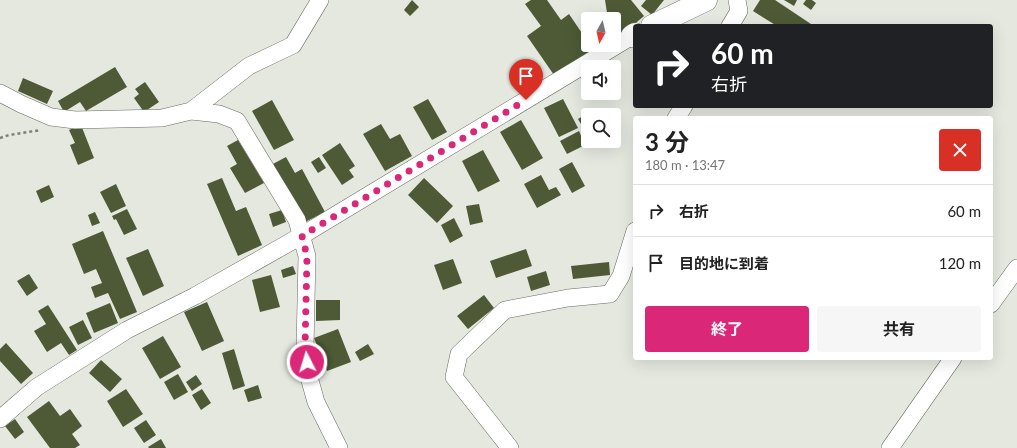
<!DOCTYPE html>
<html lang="ja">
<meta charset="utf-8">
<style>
body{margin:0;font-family:Lato,"Noto Sans JP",sans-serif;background:#f6f6f6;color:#222;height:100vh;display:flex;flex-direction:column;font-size:15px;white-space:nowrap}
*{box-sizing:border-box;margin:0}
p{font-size:13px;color:#767676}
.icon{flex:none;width:22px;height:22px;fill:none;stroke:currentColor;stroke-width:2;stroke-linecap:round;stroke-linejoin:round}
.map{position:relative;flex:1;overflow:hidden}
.drawer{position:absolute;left:633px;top:116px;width:360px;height:244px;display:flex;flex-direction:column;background:#fff;border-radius:4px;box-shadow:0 4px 16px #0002}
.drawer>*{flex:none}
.banner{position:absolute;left:633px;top:24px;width:360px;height:84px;border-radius:4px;box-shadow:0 4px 16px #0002;background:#202124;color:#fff;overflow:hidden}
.needle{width:26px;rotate:188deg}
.buttons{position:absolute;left:581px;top:12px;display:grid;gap:8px}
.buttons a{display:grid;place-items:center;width:40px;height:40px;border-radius:4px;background:#fff;box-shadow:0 4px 16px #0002;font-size:20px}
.pin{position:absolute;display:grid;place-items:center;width:34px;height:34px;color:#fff;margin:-41px -17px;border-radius:50% 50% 50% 0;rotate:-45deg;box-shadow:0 0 4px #0007}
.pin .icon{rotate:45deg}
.me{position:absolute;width:44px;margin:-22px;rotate:355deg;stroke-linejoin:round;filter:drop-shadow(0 0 3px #0008)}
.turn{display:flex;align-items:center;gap:14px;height:84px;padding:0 12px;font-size:18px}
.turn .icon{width:52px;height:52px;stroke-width:2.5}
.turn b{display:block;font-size:28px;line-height:34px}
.round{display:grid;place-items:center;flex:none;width:42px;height:42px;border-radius:4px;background:#f6f6f6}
.headline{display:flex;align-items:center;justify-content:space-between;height:68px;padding:0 12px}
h1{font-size:24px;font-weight:700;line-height:30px}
.cta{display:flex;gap:8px;margin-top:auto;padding:8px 12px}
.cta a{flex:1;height:46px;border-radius:4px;background:#db2777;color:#fff;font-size:16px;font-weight:700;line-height:46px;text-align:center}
.cta a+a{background:#f6f6f6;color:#222}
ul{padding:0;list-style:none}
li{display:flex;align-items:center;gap:12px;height:52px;padding:0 12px;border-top:1px solid #e0e0e0}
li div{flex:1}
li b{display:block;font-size:15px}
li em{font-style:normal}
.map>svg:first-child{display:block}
</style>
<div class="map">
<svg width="1017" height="448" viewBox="0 0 1017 448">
<rect width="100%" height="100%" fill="#e4e8df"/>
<path fill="#4d5a35" d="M412,0L419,7L410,16L404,10Z
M531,0H547L561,20L569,14L588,42V45H590L593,49L554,75L527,36L541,26L525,4Z
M605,0H631L644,16L618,38L614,36V19H608Z
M646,0H664L652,15L641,6Z
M760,0H775L811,24L810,26H777L753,11Z
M784,0H797L794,6Z
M806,0H812L816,3L811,10L803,4Z
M115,67L127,87L86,111L80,102L64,112L58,101Z
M23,78L53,91L47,104L18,91Z
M145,82L159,102L144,112L134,98L139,94L135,89Z
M428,99L447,132L432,140L413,107Z
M563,99L578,128L559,137L544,108Z
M272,100L294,140L274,150L252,111Z
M594,109L598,115H588V136L578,119Z
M521,120L543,158L522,170L500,132Z
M381,124L390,139L400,134L412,156L385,171L363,134Z
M81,125L94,158L78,165L70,145L75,143L69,130Z
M579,131L585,145L567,154L560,141Z
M238,140L264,183L245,193L230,168L237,164L227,146Z
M591,141H608L595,148Z
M340,143L355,166L349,170L354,177L342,185L322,155Z
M483,150L500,181L478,192L462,161Z
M286,157L295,173L302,169L325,212L303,223L271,165Z
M319,157L326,168L318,173L311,162Z
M572,162L585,186L572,193L559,169Z
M541,175L549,190L556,187L561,195L537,208L524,184Z
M222,178L236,211L246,207L262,245L238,256L207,184Z
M424,178L453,206L437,223L408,195Z
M116,184L126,206L111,213L100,192Z
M49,185L54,197L41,203L36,191Z
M479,204L483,222L470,225L466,206Z
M127,209L137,229L124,235L116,219L114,220L112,216Z
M282,210L286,222L273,227L269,214Z
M95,212L100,223L92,226L88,215Z
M454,218L463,236L450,243L441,225Z
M103,231L137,312L120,319L108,293L95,298L91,287L102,283L96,269L84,274L72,244Z
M148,249L164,286L143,296L126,258Z
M526,249L532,266L496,278L490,261Z
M453,259L462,283L443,290L434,265Z
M609,262L610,275L573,279L571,266Z
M293,266L296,274L283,278L281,270Z
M546,271L550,285L531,291L527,277Z
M29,274L38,288L27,296L17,281Z
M271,275L280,307L260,312L252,280Z
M484,295L494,308L468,329L457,316Z
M316,300H340V320L316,321Z
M207,302L224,341L202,351L184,312Z
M110,303L118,323L94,333L86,313Z
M48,305L77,350L69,355L61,343L47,352L34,331L46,324L38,311Z
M83,320L92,338L78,345L69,327Z
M338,329L351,362L327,371L314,338Z
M163,336L181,367L160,379L142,348Z
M6,343L33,373L21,384L0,361V349Z
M368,344L374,354L360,361L355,352Z
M234,349L245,386L233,390L222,353Z
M101,360L122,379L110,392L89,373Z
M178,374L188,392L174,400L164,382Z
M196,375L202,384L192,391L186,382Z
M258,385L262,398L248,402L244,390Z
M126,389L143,414L123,427L107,401Z
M202,389L211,403L201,410L192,395Z
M49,401L60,416L70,409L82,426L72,434L80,445L75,448H50L27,417Z
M15,419L24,432L15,439L5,426Z
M146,420L156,435L144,443L134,428Z
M161,439L166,448H149L148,447Z"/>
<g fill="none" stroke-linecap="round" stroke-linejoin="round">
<defs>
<path id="minor" d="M730,26L739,11L737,0
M0,93L21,104L51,117L75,120L162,118L191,111L219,114L237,121L297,220L307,256L305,347L309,377L316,402L339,448
M191,111L249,66L293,45L320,0
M676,118L684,106
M991,304L1017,268
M0,419L37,387L127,330L195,296L301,236L632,36
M510,448L454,377L459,354L505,310L568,298L610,294L621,276L635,231
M890,448L953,358"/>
<path id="tertiary" d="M652,26L706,0
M632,36L635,34"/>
</defs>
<use href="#minor" stroke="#686b63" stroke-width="18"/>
<use href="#tertiary" stroke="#686b63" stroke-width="23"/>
<path stroke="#7d7f7a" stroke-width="2.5" stroke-dasharray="3 3" stroke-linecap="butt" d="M0,138L9,135L41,130"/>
<use href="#minor" stroke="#fff" stroke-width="17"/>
<use href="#tertiary" stroke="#fff" stroke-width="22"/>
</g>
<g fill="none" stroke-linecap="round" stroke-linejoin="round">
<path stroke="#db2777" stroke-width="7" stroke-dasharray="0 12.6" d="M307,362L305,347L307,256L302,236L526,100"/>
</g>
</svg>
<div class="buttons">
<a><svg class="needle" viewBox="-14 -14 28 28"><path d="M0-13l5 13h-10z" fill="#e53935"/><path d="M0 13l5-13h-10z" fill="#767676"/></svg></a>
<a><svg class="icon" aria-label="sound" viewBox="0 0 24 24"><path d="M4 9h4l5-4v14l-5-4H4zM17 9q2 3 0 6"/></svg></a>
<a><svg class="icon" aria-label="search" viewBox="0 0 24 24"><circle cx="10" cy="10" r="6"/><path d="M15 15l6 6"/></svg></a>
</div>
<div class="pin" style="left:526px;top:100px;background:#d93025"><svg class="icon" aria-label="arrive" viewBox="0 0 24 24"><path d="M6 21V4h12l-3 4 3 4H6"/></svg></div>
<svg class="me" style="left:307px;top:362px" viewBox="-20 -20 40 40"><circle r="17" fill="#db2777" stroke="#fff" stroke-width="3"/><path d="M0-11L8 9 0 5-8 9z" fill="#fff"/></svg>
<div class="banner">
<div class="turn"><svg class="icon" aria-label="right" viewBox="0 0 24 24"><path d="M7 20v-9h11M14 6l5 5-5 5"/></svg><div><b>60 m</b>右折</div></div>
</div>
<section class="drawer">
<div class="headline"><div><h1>3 分</h1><p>180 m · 13:47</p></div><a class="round" style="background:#d93025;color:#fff"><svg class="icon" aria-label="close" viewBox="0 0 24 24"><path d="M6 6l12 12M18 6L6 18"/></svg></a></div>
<ul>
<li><svg class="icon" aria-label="right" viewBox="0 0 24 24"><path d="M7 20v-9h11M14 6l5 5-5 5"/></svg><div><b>右折</b></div><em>60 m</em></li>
<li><svg class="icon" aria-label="arrive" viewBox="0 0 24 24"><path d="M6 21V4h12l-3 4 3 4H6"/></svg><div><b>目的地に到着</b></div><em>120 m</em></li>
</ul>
<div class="cta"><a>終了</a><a>共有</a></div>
</section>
</div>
